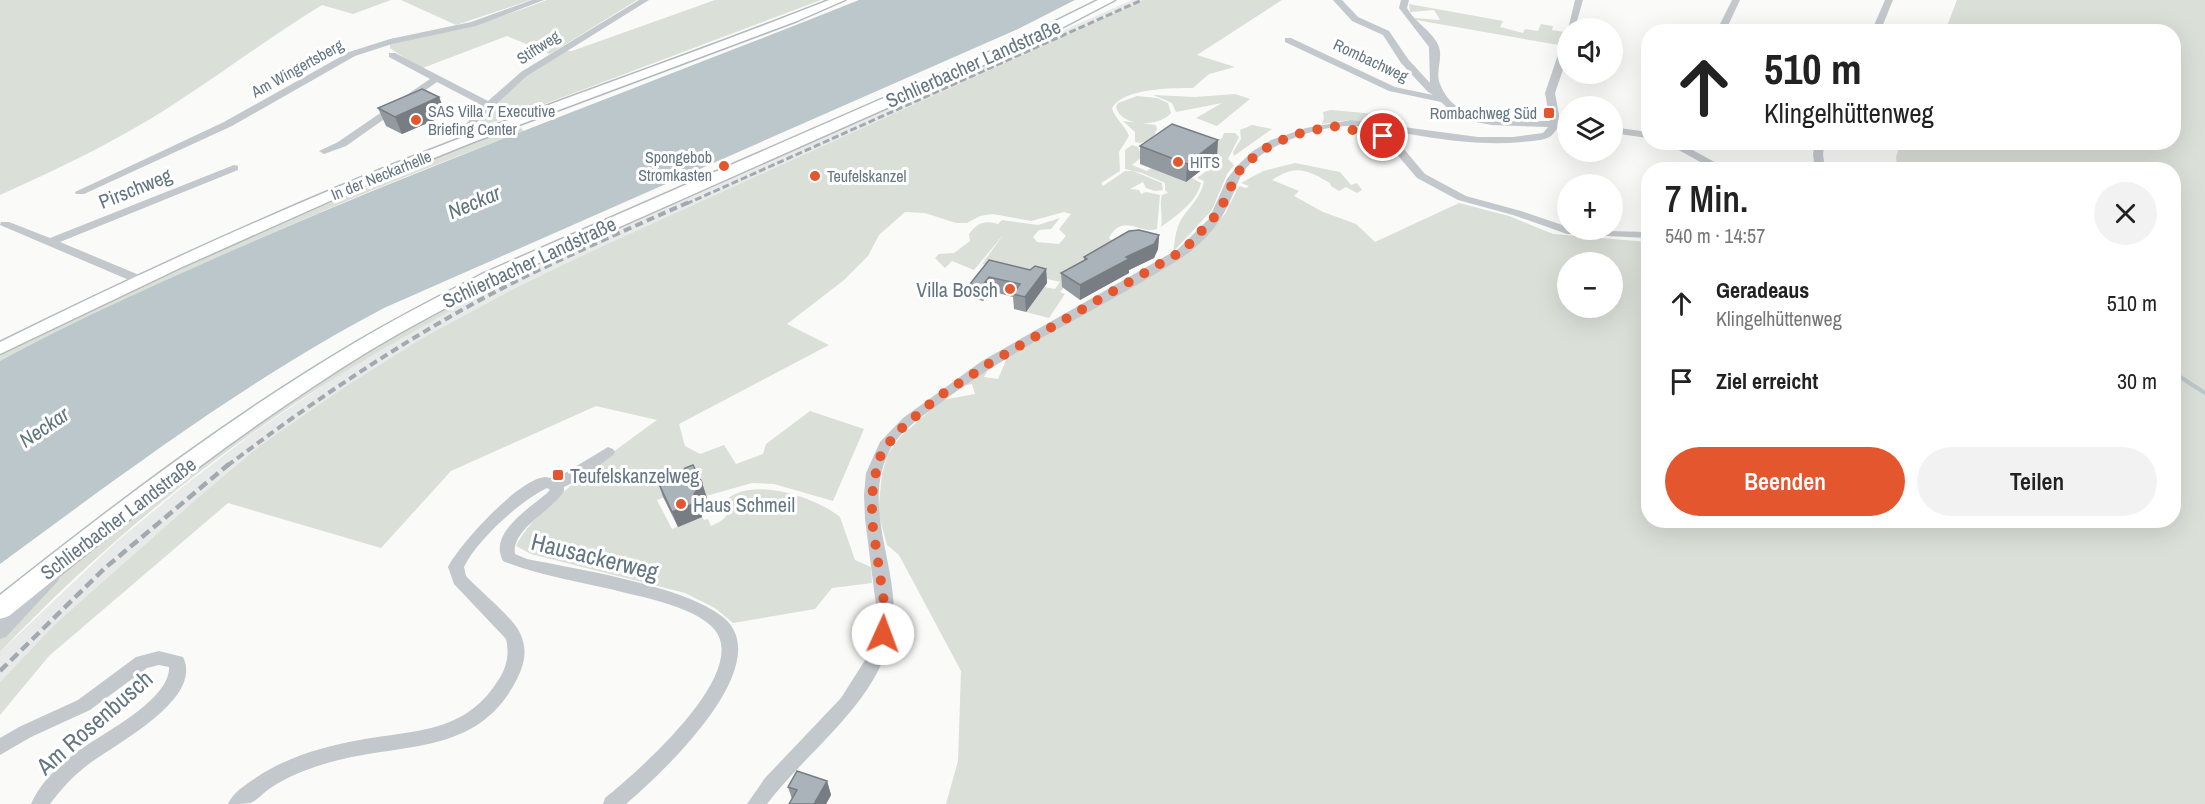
<!DOCTYPE html>
<html lang="de">
<meta charset="utf-8">
<style>
body{margin:0;font-family:"Archivo Narrow",sans-serif;background:#f2f2f2;color:#222;height:100vh;display:flex;flex-direction:column;font-size:22px;white-space:nowrap}
*{box-sizing:border-box;margin:0}
p{font-size:20px;color:#767676}
.icon{flex:none;width:33px;height:33px;fill:none;stroke:currentColor;stroke-width:2;stroke-linecap:round;stroke-linejoin:round}
.map{position:relative;flex:1;overflow:hidden}
.side{position:absolute;left:1641px;top:162px;width:540px;height:366px;display:flex;flex-direction:column;background:#fff;border-radius:24px;box-shadow:0 6px 24px #0002}
.side>*{flex:none}
.banner{position:absolute;left:1641px;top:24px;width:540px;height:126px;border-radius:24px;box-shadow:0 6px 24px #0002;background:#fff;color:#222;overflow:hidden}
.tools{position:absolute;left:1557px;top:18px;display:grid;gap:12px}
.tools a{display:grid;place-items:center;width:66px;height:66px;border-radius:50%;background:#fff;box-shadow:0 6px 24px #0002;font-size:30px}
.pin{position:absolute;display:grid;place-items:center;width:51px;height:51px;color:#fff;margin:-26px;border:3px solid #fff;border-radius:50%;box-shadow:0 2px 6px #0007}
.me{position:absolute;width:66px;margin:-33px;rotate:2deg;stroke-linejoin:round;filter:drop-shadow(0 0 4px #0008)}
.turn{display:flex;align-items:center;gap:21px;height:126px;padding:0 24px;font-size:27px}
.turn .icon{width:78px;height:78px;stroke-width:2.5}
.turn b{display:block;font-size:42px;line-height:51px}
.round{display:grid;place-items:center;flex:none;width:63px;height:63px;border-radius:32px;background:#f2f2f2}
.summary{display:flex;align-items:center;justify-content:space-between;height:102px;padding:0 24px}
h1{font-size:36px;font-weight:600;line-height:45px}
.cta{display:flex;gap:12px;margin-top:auto;padding:12px 24px}
.cta a{flex:1;height:69px;border-radius:36px;background:#e4572e;color:#fff;font-size:24px;font-weight:600;line-height:69px;text-align:center}
.cta a+a{background:#f2f2f2;color:#222}
ul{padding:0;list-style:none}
li{display:flex;align-items:center;gap:18px;height:78px;padding:0 24px}
li div{flex:1}
li b{display:block;font-size:22px}
li em{font-style:normal}
.map>svg:first-child{display:block}
</style>
<div class="map">
<svg width="2205" height="804" viewBox="0 0 2205 804">
<rect width="100%" height="100%" fill="#fafaf8"/>
<path fill="#e8e9e9" d="M1132,0H1145L594,250L515,288L424,337L346,386L262,444L202,494L55,624L0,682V652L115,543L185,485L253,433L337,376L410,332L508,278L561,253Z"/>
<path fill="#dadfd7" fill-rule="evenodd" d="M0,0H391L353,14L322,5C271,36 224,72 174,104C119,140 60,168 0,195Z
M401,0H531L456,25Z
M547,0H637L550,54L507,36L420,69L390,48V44C444,33 496,20 547,0Z
M715,0H821L521,113L488,124L479,120L527,76L565,51H572Z
M1144,0H1282L1197,55L1235,67L1209,74L1193,88C1172,88 1123,88 1112,108C1115,119 1125,125 1129,136L1119,152L1120,171L1101,183L1103,186L1125,171H1133L1162,183L1163,190L1155,191L1146,188L1143,182L1130,189L1139,190L1141,194L1146,192L1160,195L1157,229C1140,235 1123,212 1109,238L1115,243L1067,284L1060,292L1065,294L1049,318L1026,312L1044,287L1055,289L1060,282L982,264L1004,234L974,270L952,261L945,268L935,258L939,254L954,253L970,241L969,234C978,222 985,220 998,224L1002,220L1038,225L1060,218L1051,229L1039,230L1033,237L1037,242L1059,244L1066,236L1059,229L1071,214L1064,212L1031,221L993,214L980,216L967,223H956L925,213L905,212L879,235L868,256L844,280L787,324L829,345L679,424L685,446L700,454L724,445L736,464L763,454L766,444L810,411L864,429L833,501L774,484L752,483L706,496L688,488L657,500L672,529L702,517L704,520L708,519L711,526C720,522 727,519 729,509L725,501C750,475 816,497 840,517L855,560L871,567L872,583L832,588L815,609L733,623L715,608L685,593L531,554L516,546C534,507 620,447 657,420L596,406L451,471L381,548L228,503L49,656L0,715V682L55,624L202,494L262,444L346,386L424,337L515,288L594,250Z
M1957,0H2205V804H946L958,761L961,671L899,555L887,545L878,512L882,474L888,454L900,437L942,400L975,394L972,384L963,386L985,371H987L984,377L998,379L1007,358L1186,255L1225,214L1239,186L1246,188L1249,186L1241,183L1263,171L1295,163L1340,172L1351,185L1357,183L1362,190L1357,193L1346,187L1339,191L1331,186L1330,183C1306,170 1297,164 1272,180L1299,191L1294,196L1323,212L1356,224L1375,242L1459,203L1509,216L1553,234L1648,242V520H2174V170H1898L1896,157L1901,143L2174,142V32L1945,31ZM1568,262H1612V308H1568Z
M1409,4L1503,21L1500,27L1523,33L1525,29L1538,31L1541,24L1553,26L1552,30L1564,32L1559,45L1416,20L1415,18L1440,20L1434,10L1410,12Z
M1235,94L1250,99L1217,126L1196,118L1222,103L1176,112L1172,103L1153,95L1195,97Z
M1137,96L1157,98L1168,103L1171,113C1160,127 1121,128 1116,107L1118,103Z
M1331,110L1387,115L1396,122L1394,125L1349,120L1322,124L1324,118L1323,112Z
M1123,121L1156,125L1157,129L1152,140L1140,143L1135,142V132Z
M518,125L524,131C345,197 171,276 0,361V354C170,271 342,194 518,125Z
M1252,125L1272,129L1234,156L1233,152L1241,139L1240,130Z
M1224,133H1235L1239,137L1228,159L1234,165L1227,174L1212,210L1173,252C1175,242 1175,229 1182,218C1191,205 1201,197 1204,181L1197,178L1220,161L1207,148L1222,138Z
M1132,145L1138,147L1142,157L1132,165L1147,171L1151,168L1186,182L1192,178L1201,183C1196,203 1177,215 1161,227C1163,216 1159,204 1162,195L1168,193L1165,190V183L1142,173L1125,169V150Z
M511,273L508,278C451,311 393,342 338,376C215,452 99,548 0,652V638L80,554L303,390L396,332Z"/>
<path fill="#bbc7cb" d="M859,0H1075L1020,28L384,308C247,380 124,473 0,564V361C72,322 146,289 220,256C430,163 646,85 859,0Z"/>
<g fill="none" stroke-linecap="round" stroke-linejoin="round">
<path stroke="#bbc7cb" stroke-width="4" d="M2174,373L2205,393"/>
<defs>
<path id="secondary" d="M829,0H845L797,21L476,141L357,189L180,268L0,354V342C134,276 270,213 409,158C548,103 690,55 829,0Z"/>
<path id="primary" d="M1098,0H1115L1031,44L498,281C454,303 411,326 369,351C242,429 125,522 9,616L0,619V595C114,505 230,416 356,342C398,317 441,295 484,273L1021,38Z"/>
</defs>
<use href="#secondary" stroke="#b3babf" stroke-width="3"/>
<use href="#primary" stroke="#b5babe" stroke-width="3"/>
<path fill="#c3c8cc" fill-rule="evenodd" d="M532,0H544L476,26L392,44L355,56L232,126L84,194H76L75,192L224,122L349,52L390,39L471,22Z
M639,0H649L527,76L477,122L473,127V141L469,142L464,139L463,127L483,106L437,82L346,146L324,154L319,151L338,142L430,79L389,57V53H395L488,101L521,72Z
M1333,0H1342L1358,17L1389,31L1408,59L1430,83L1429,47L1399,8L1401,0H1409L1407,8C1415,23 1433,31 1439,47C1443,59 1435,72 1440,84C1456,127 1514,121 1550,121L1545,93L1563,40L1568,37V55L1555,93L1560,121H1568V127H1559C1556,130 1554,133 1551,136C1544,141 1530,141 1522,142C1484,146 1446,140 1409,134C1391,131 1373,127 1355,126C1327,125 1293,136 1269,150C1236,169 1241,182 1225,211C1215,230 1198,247 1180,259C1101,309 1014,347 939,404C921,417 897,433 888,454C860,513 905,576 891,637C874,706 808,750 767,804H747L765,778L841,698L867,657L875,635L877,613L865,519L864,495L866,473L880,442L903,418L982,361L1178,249L1209,219L1227,179L1238,165L1253,151L1271,140L1306,128L1351,120L1478,137H1513L1543,133L1548,127L1492,125L1470,121L1454,114L1441,102L1389,91L1285,42V38H1291L1395,87L1433,95L1428,92L1401,63L1383,35L1352,21Z
M1575,0H1583L1575,28L1568,29Z
M1732,0H1740L1725,32H1716Z
M1885,0H1893L1880,32H1871Z
M1612,127L1648,132V138L1612,133Z
M1368,129L1387,135L1397,141L1425,174L1466,196L1521,211L1568,227V230L1648,232V238L1567,234L1513,215L1458,200L1417,178L1389,145L1364,134L1363,132Z
M1664,142H1678L1729,170H1715Z
M1815,142H1825L1823,154L1825,170H1815L1813,154Z
M234,165L238,166V170L60,242L144,277L146,280L144,283H136L0,225L1,222H9L50,238Z
M608,447L613,449L615,452L613,455L584,477L564,487V491C552,511 511,529 515,554L527,559C577,569 685,586 723,617C780,664 660,775 626,804H603L605,798C636,773 752,673 714,629C697,609 652,599 626,593C585,582 542,577 503,561C488,534 528,509 546,494L550,490L547,488C520,501 477,540 464,567L466,576C478,589 512,617 519,631C528,648 525,663 517,679C478,757 400,742 331,762C310,768 290,775 272,787C265,791 258,800 250,803C245,804 234,804 228,804C233,792 247,784 257,777C287,757 325,746 360,740C412,730 464,734 497,682C506,669 510,656 506,639L454,584L448,567C459,545 520,477 546,477C546,477 554,479 555,479Z
M52,571L58,573L60,577L58,581L6,637L0,639V621L46,573Z
M159,651L183,657C204,699 115,744 89,764C74,775 61,789 50,804H31C39,785 56,768 73,755C97,736 171,701 169,667L159,665L147,668L90,710L31,737L0,755V738L19,727L78,700L136,657Z"/>
<use href="#secondary" fill="#fff" fill-rule="evenodd"/>
<use href="#primary" fill="#fff" fill-rule="evenodd"/>
<path stroke="#a2aab0" stroke-width="3" stroke-dasharray="7 3" stroke-linecap="butt" d="M686,204L1142,0"/>
<path stroke="#a2aab0" stroke-width="4" stroke-dasharray="8 4.5" stroke-linecap="butt" d="M227,466C312,402 400,342 495,292C558,259 624,231 689,202"/>
<path stroke="#a2aab0" stroke-width="4.5" stroke-dasharray="10 5" stroke-linecap="butt" d="M0,671L105,568L229,464"/>
</g>
<path fill="#929a9f" d="M439,97L446,115L402,134L386,126L378,108Z
M1140,146L1217,158L1186,182L1140,164Z
M1159,235L1158,249L1154,258L1129,270V273L1080,300L1062,287L1061,273L1084,261V257Z
M989,260L1030,270L1046,269L1047,283L1026,312L1014,309L1013,297L990,291L983,301L972,298L970,284Z
M658,482L702,483L707,498L700,508L702,517L678,527L663,497Z
M827,781L831,795L826,804H789L792,799L788,787Z"/>
<path fill="#777d82" d="M439,97L446,115L402,134L395,117Z
M1218,140L1217,158L1186,182L1187,164Z
M1159,235L1158,249L1154,258L1129,270V273L1080,300V285L1126,257Z
M1046,269L1047,283L1026,312L1025,297Z
M989,277L990,291L983,301L982,286Z
M702,483L707,498L700,508L702,517L678,527L672,512L694,494Z
M827,781L831,795L826,804H814Z"/>
<path fill="#aab3b9" stroke="#777d82" stroke-width="1.5" d="M422,89L439,97L395,117L378,108Z
M1172,124L1218,140L1187,164L1140,146Z
M1139,230L1159,235L1154,244L1126,257L1129,259L1080,285L1061,273L1087,259L1084,257L1129,231Z
M989,260L1030,270L1035,266L1046,269L1025,297L1013,294L1020,284L989,277L982,286L970,284Z
M693,465L702,483L694,494L698,502L672,512L658,482L681,474L685,468Z
M797,771L827,781L814,804H789L797,790L788,787Z"/>
<g fill="none" stroke-linecap="round" stroke-linejoin="round">
<path stroke="#e4572e" stroke-width="10" stroke-dasharray="0 18" d="M883,634L885,609L872,521V495L878,460L895,434L938,397L990,363L1184,250L1219,212L1238,172L1260,151L1293,135L1332,126L1383,136"/>
</g>
<g fill="#e4572e" stroke="#fff" stroke-width="2">
<rect x="1543" y="107" width="12" height="12" rx="3"/>
<circle cx="416" cy="120" r="6"/>
<circle cx="1178" cy="162" r="6"/>
<circle cx="724" cy="166" r="6"/>
<circle cx="815" cy="176" r="6"/>
<circle cx="1010" cy="289" r="6"/>
<rect x="552" y="469" width="12" height="12" rx="3"/>
<circle cx="681" cy="504" r="6"/>
</g>
<g text-anchor="middle" dominant-baseline="central" stroke-width="6" stroke-linejoin="round" paint-order="stroke">
<g font-size="16" fill="#657683" stroke="#fff">
<text transform="translate(538 47) rotate(-33)">Stiftweg</text>
<text transform="translate(1371 60) rotate(25)">Rombachweg</text>
<text transform="translate(297 68) rotate(-29)">Am Wingertsberg</text>
<text transform="translate(381 175) rotate(-22)">In der Neckarhelle</text>
</g>
<g font-size="16" fill="#657683" stroke="#fff" text-anchor="start">
<text x="428" y="111">SAS Villa 7 Executive<tspan x="428" dy="18">Briefing Center</tspan></text>
<text x="1537" y="113" text-anchor="end">Rombachweg Süd</text>
<text x="712" y="157" text-anchor="end">Spongebob<tspan x="712" dy="18">Stromkasten</tspan></text>
<text x="1190" y="162">HITS</text>
<text x="827" y="176">Teufelskanzel</text>
</g>
<g font-size="20" fill="#657683" stroke="#fff">
<text transform="translate(973 63) rotate(-24)">Schlierbacher Landstraße</text>
<text transform="translate(135 188) rotate(-22)">Pirschweg</text>
<text transform="translate(529 262) rotate(-25)">Schlierbacher Landstraße</text>
<text transform="translate(118 518) rotate(-37)">Schlierbacher Landstraße</text>
</g>
<g font-size="20" fill="#657683" stroke="#fff" text-anchor="start">
<text x="998" y="289" text-anchor="end">Villa Bosch</text>
<text x="570" y="475">Teufelskanzelweg</text>
<text x="693" y="504">Haus Schmeil</text>
</g>
<g font-size="21" font-style="italic" fill="#60757c" stroke="#fff">
<text transform="translate(474 202) rotate(-23)">Neckar</text>
<text transform="translate(44 427) rotate(-34)">Neckar</text>
</g>
<g font-size="24" fill="#657683" stroke="#fff">
<text transform="translate(595 556) rotate(14)">Hausackerweg</text>
<text transform="translate(94 722) rotate(-41)">Am Rosenbusch</text>
</g>
</g>
</svg>
<div class="tools">
<a><svg class="icon" aria-label="sound" viewBox="0 0 24 24"><path d="M4 9h4l5-4v14l-5-4H4zM17 9q2 3 0 6"/></svg></a>
<a><svg class="icon" aria-label="layers" viewBox="0 0 24 24"><path d="M12 4l9 5-9 5-9-5zM3 14l9 5 9-5"/></svg></a>
<a>+</a>
<a>−</a>
</div>
<div class="pin" style="left:1383px;top:136px;background:#d93025"><svg class="icon" aria-label="arrive" viewBox="0 0 24 24"><path d="M6 21V4h12l-3 4 3 4H6"/></svg></div>
<svg class="me" style="left:883px;top:634px" viewBox="-20 -20 40 40"><circle r="19" fill="#fff"/><path d="M0-13L10 11 0 6-10 11z" fill="#e4572e"/></svg>
<div class="banner">
<div class="turn"><svg class="icon" aria-label="ahead" viewBox="0 0 24 24"><path d="M12 20V5M6 11l6-6 6 6"/></svg><div><b>510 m</b>Klingelhüttenweg</div></div>
</div>
<section class="side">
<div class="summary"><div><h1>7 Min.</h1><p>540 m · 14:57</p></div><a class="round"><svg class="icon" aria-label="close" viewBox="0 0 24 24"><path d="M6 6l12 12M18 6L6 18"/></svg></a></div>
<ul>
<li><svg class="icon" aria-label="ahead" viewBox="0 0 24 24"><path d="M12 20V5M6 11l6-6 6 6"/></svg><div><b>Geradeaus</b><p>Klingelhüttenweg</p></div><em>510 m</em></li>
<li><svg class="icon" aria-label="arrive" viewBox="0 0 24 24"><path d="M6 21V4h12l-3 4 3 4H6"/></svg><div><b>Ziel erreicht</b></div><em>30 m</em></li>
</ul>
<div class="cta"><a>Beenden</a><a>Teilen</a></div>
</section>
</div>
